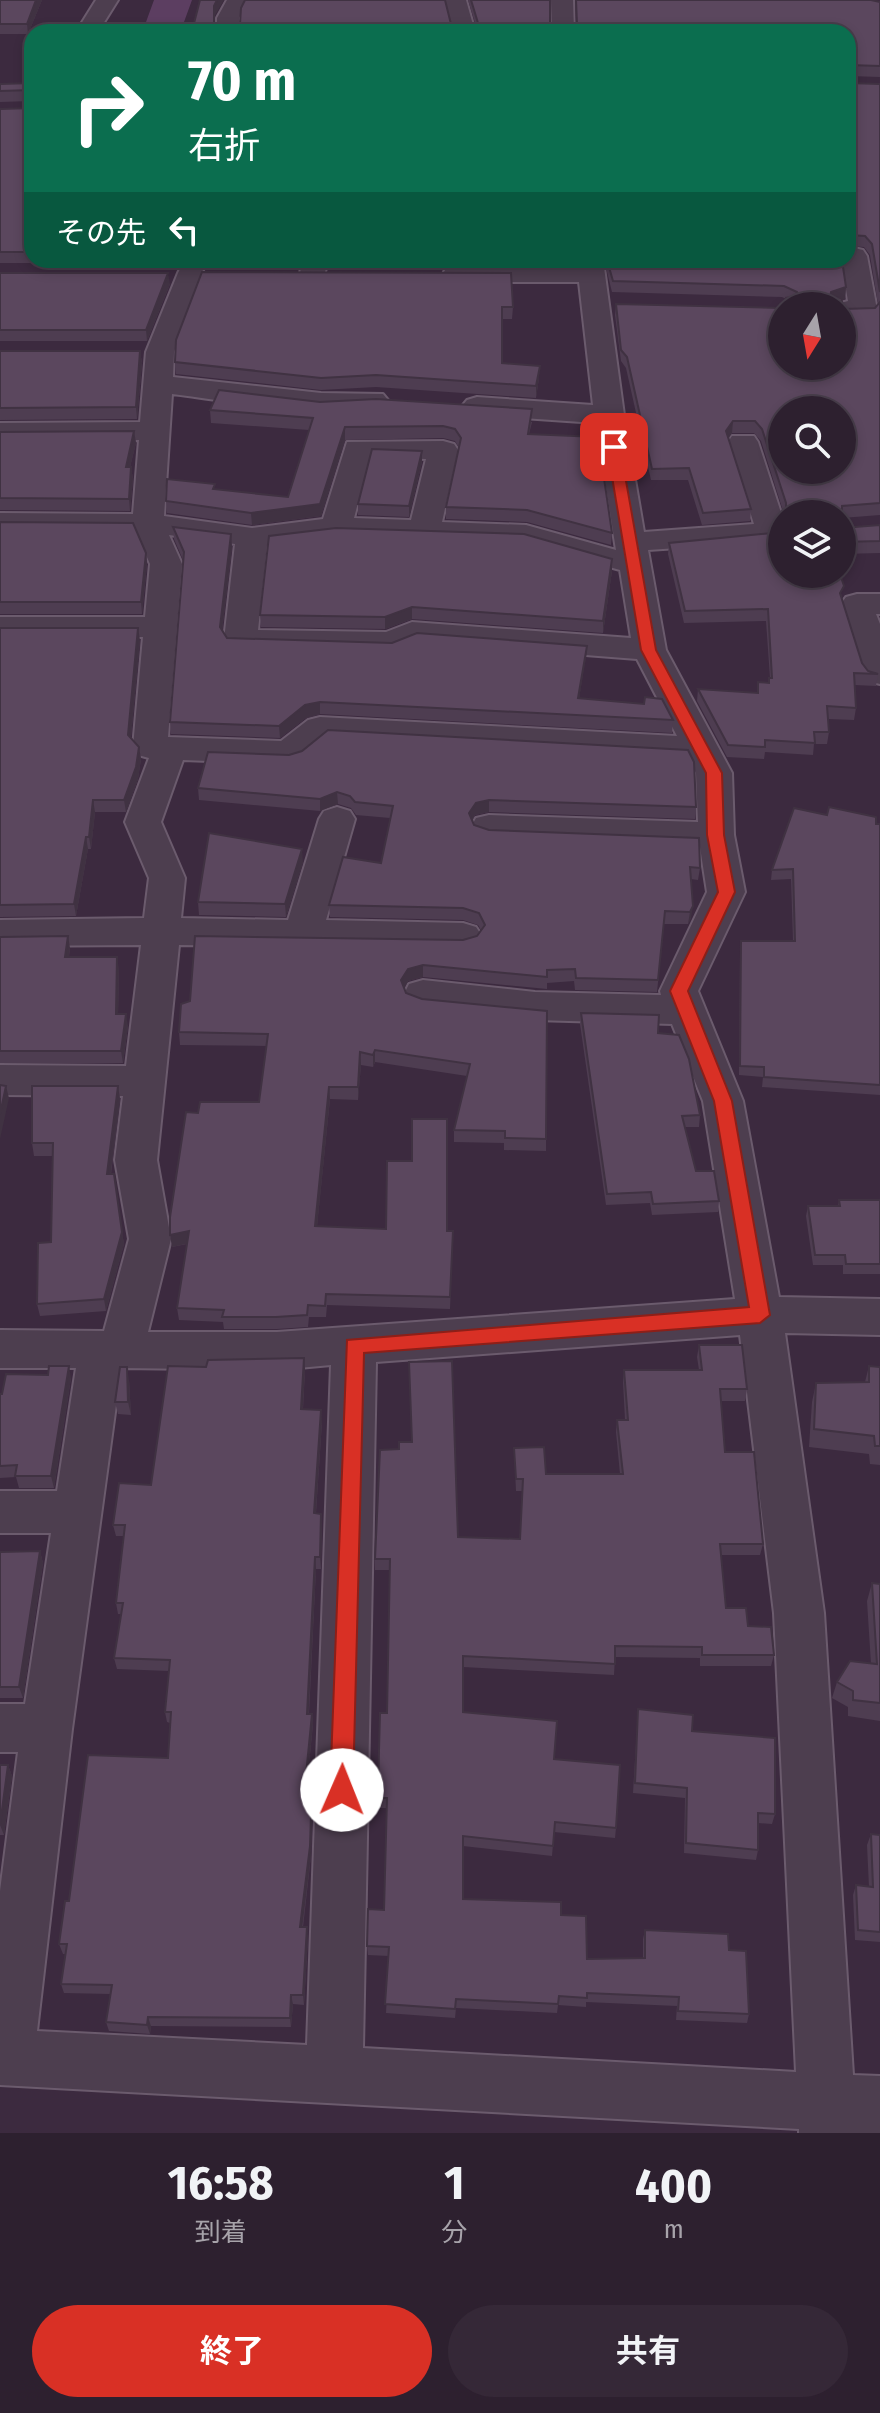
<!DOCTYPE html>
<html lang="ja">
<meta charset="utf-8">
<style>
body{margin:0;font-family:"Fira Sans Condensed","Noto Sans JP",sans-serif;background:#352837;color:#f1f3f6;height:100vh;display:flex;flex-direction:column;font-size:30px;white-space:nowrap}
*{box-sizing:border-box;margin:0}
p{font-size:26px;color:#a7a3aa}
.icon{flex:none;width:44px;height:44px;fill:none;stroke:currentColor;stroke-width:2;stroke-linecap:round;stroke-linejoin:round}
.map{position:relative;height:2133px;overflow:hidden}
.side{display:flex;flex-direction:column;background:#2d202f;flex:1}
.side>*{flex:none}
.hud{position:absolute;left:24px;top:24px;width:832px;height:244px;border-radius:24px;box-shadow:0 4px 12px #0003,0 0 0 2px #483e4b;background:#0b6e4f;color:#fff;overflow:hidden}
.needle{width:52px;rotate:191deg}
.tools{position:absolute;left:768px;top:292px;display:grid;gap:16px}
.tools a{display:grid;place-items:center;width:88px;height:88px;border-radius:50%;background:#2d202f;box-shadow:0 4px 12px #0003,0 0 0 2px #483e4b;font-size:40px}
.pin{position:absolute;display:grid;place-items:center;width:68px;height:68px;color:#fff;margin:-34px;border-radius:16px;box-shadow:0 4px 12px #0006}
.me{position:absolute;width:88px;margin:-44px;rotate:1deg;stroke-linejoin:round;filter:drop-shadow(0 0 6px #0008)}
.turn{display:flex;align-items:center;gap:28px;height:168px;padding:0 32px;font-size:36px}
.turn .icon{width:104px;height:104px;stroke-width:2.5}
.turn b{display:block;font-size:56px;line-height:68px}
.then{display:flex;align-items:center;height:76px;padding:0 32px;background:#0003;gap:16px;font-size:30px}
.eta{display:flex;justify-content:space-evenly;align-items:center;height:136px;text-align:center}
.eta b{font-size:48px;font-weight:700;line-height:56px}
.cta{display:flex;gap:16px;margin-top:auto;padding:16px 32px}
.cta a{flex:1;height:92px;border-radius:48px;background:#d93025;color:#fff;font-size:32px;font-weight:700;line-height:92px;text-align:center}
.cta a+a{background:#352837;color:#f1f3f6}
.map>svg:first-child{display:block}
</style>
<div class="map">
<svg width="880" height="2133" viewBox="0 0 880 2133">
<rect width="100%" height="100%" fill="#3c2a3f"/>
<g fill="none" stroke-linecap="round" stroke-linejoin="round">
<path fill="#5c3e61" fill-rule="evenodd" d="M154,0H192L184,22L192,32H152L146,22Z"/>
<defs>
<path id="minor" d="M96,0H118L98,32H76Z
M227,0H249L239,18V32H217V18Z
M444,0H466L475,32H453Z
M551,0H573L574,32H552Z
M854,248L863,250L867,256L877,310L873,316L842,317V306H830L848,301L841,260H848V249Z
M302,260H328L323,280H303L300,274Z
M577,260H603L624,415L644,532L754,524L728,442L732,436H754L758,442L782,516V541L648,550L666,650L732,773L734,835L745,892L698,991L743,1101L779,1297L880,1299V1335L785,1333L824,1613L853,2075L880,2076V2133H799V2129L0,2085V1891L18,1752H0V1704H25L51,1533H0V1491H57L76,1368H0V1330L104,1331L129,1239L115,1160L123,1096L0,1095V1065L126,1066L141,945L0,946V920L144,918L149,878L125,822L149,758L138,755L133,747L143,637H0V617H145L150,564L136,532L0,531V513L133,514L139,440L0,441V423L140,422L146,352L178,273L181,267H201L204,273L174,352L173,377L321,393L383,394L388,400L383,406C321,422 235,401 172,394L164,516L252,528L323,519L347,442L443,441L454,444L458,450L442,522L526,525L616,550L596,423L477,415L467,412L462,406L467,400L477,397L593,405L579,282H456L446,280L443,274L446,268L456,266H577ZM370,457L426,459L411,520L354,518ZM169,535L235,544L224,640L228,647L392,652L417,642L637,659L677,736L320,717L308,720L281,741L168,737L182,564ZM336,536L524,543L620,570L631,638L412,622L386,632L258,630L267,545ZM328,739L689,759L696,773L698,822L489,815L476,818L471,827L476,836L489,839L700,847L707,892L660,991L661,995L535,992L423,980L409,984L404,994L409,1004L423,1008L535,1020L672,1024L703,1101L735,1299L277,1332H148L171,1239L157,1160L179,945L463,949L476,945L482,936L476,927L463,923L326,920L355,819L350,811L337,807L324,811L319,819L288,920L181,918L185,878L161,822L183,760L289,764L301,761ZM740,1335L774,1613L796,2072L363,2048L376,1362ZM331,1365L307,2045L37,2031L72,1729L121,1368L277,1370Z
M857,594H880V614H876L880,624V684L868,681L863,674L841,604L846,597Z"/>
</defs>
<use href="#minor" stroke="#6b5b6d" stroke-width="4"/>
<use href="#minor" fill="#4d3e4f" fill-rule="evenodd"/>
</g>
<path fill="#4e3d51" d="M0,0H42L28,34H0Z
M468,0H550V24H576L575,0H871L880,2V77L848,76V32L192,31L214,17L215,24L475,23Z
M32,83V101L0,102V84Z
M848,83L880,84V515L842,518V514H784L761,441L754,433H732L729,438L751,509L750,521L702,525L688,480H651L626,368L621,361L615,315L616,304L782,366L786,299L782,297L612,292L604,260H842L846,287L845,299L841,300L844,309L875,308L878,304L870,255L864,247L848,246Z
M32,108V260H576L574,263H0V109Z
M202,272L513,307L512,319H502V363L539,378L536,398L376,387L321,390L176,374L175,362Z
M0,273L170,284L147,341H0Z
M0,351H140L142,363L137,419L0,420Z
M320,402L532,422L529,434L612,533L611,545L527,522L446,519V507L459,448L455,441L443,438L345,440L321,516L252,525L167,513L166,501L216,489L288,497L309,430L211,423L210,410Z
M134,431L136,443L130,467H131L133,479L130,511L0,510V432Z
M422,451V462L409,517L358,515V504Z
M0,522L146,553L147,564L142,614H0Z
M880,525V553L842,554V528Z
M173,527L231,534L232,547L222,631L227,638L392,643L587,646L579,699L673,720L672,733L320,714L306,718L280,738L171,734L170,722L183,560L174,539Z
M669,543L842,598L862,663L868,671L878,674L876,686L855,685L856,708L854,720L828,719L829,732L827,744H814L813,755L765,752L764,759L727,757L697,701L698,689L757,693L758,682L768,683L769,678H770L766,621L684,623L668,554Z
M612,571L603,633L412,619L385,629L261,627L260,615Z
M0,628L140,640L131,737L139,747L141,759L138,779L126,812H95L91,849H88L76,916L0,917Z
M208,752L696,807L695,819L489,812L475,815L472,821L474,825L489,830L700,868L698,880L691,879V918L688,924H664L657,992L575,990L574,981L547,983V989L423,977L408,981L404,988L406,993L546,1139V1151L504,1150V1143L454,1142V1130L467,1076L375,1062L373,1067L361,1065L358,1100L330,1099L317,1226L453,1231L450,1309L327,1305L326,1317H309L308,1327L277,1329H224L223,1322L179,1320L177,1308L187,1244L172,1247L198,1113L259,1102L267,1046L180,1045L179,1032L477,936L481,930L478,925L463,920L330,917L329,905L381,863L390,818L356,815L351,808L338,804L320,811L199,800L198,788Z
M876,824H880V1095L762,1087L763,1077L739,1075L740,951L741,941H793L791,879L771,880L772,870Z
M303,862L286,917L199,915L198,902Z
M0,937L70,948L69,957L119,969L118,1014L128,1026L123,1063H0Z
M581,1013L658,1033L700,1115L699,1127H685L696,1171L719,1201L718,1212L652,1215L650,1203L606,1205L580,1024Z
M118,1086L120,1099L111,1174L124,1244L106,1311L40,1316L37,1304L51,1242L52,1156H34L32,1143Z
M839,1200H880V1274H843V1265H813L806,1216L808,1206H838Z
M699,1345L747,1389L745,1401H721L725,1452L763,1544L760,1555H721L726,1608L748,1626L774,1655L771,1666H700V1658L615,1657L614,1675L463,1667V1712L554,1759L616,1828L615,1838L554,1832L552,1856L463,1846V1899L561,1915L587,1959L643,1958V1939L645,1930L729,1950L749,2014L747,2023L676,2020L677,2006L586,2002V2007L558,2005L557,2013L456,2008L455,2018L386,2013L389,1956L368,1955L367,1946L384,1910L387,1808H379L378,1798L387,1713L390,1570H375V1559L399,1449L458,1537L520,1539L522,1491H516L514,1448L546,1474H620L616,1432L617,1420H625L623,1382L624,1370H699L697,1357Z
M304,1358L305,1370L303,1409L322,1422L316,1513L322,1525L321,1569H316L309,1714H312L313,1724L307,1785L313,1796L311,1856L303,1927L308,1937L304,2005L293,2004L291,2027L151,2026L150,2034L109,2031L106,2022L110,1994L64,1993L61,1984L65,1954H63L59,1944L69,1901L168,1758L170,1723L167,1722L165,1712L169,1671L117,1669L114,1658L121,1614H118L116,1603L124,1536H116L113,1525L151,1485L206,1367Z
M869,1366L880,1367V1465L870,1464L869,1454L809,1447L812,1402L816,1383L865,1382Z
M71,1378L54,1488H19L16,1477L0,1478V1394Z
M129,1380L131,1415L118,1414L115,1402Z
M40,1551L43,1563L23,1698H0V1552Z
M872,1583L880,1584V1721L848,1716V1707L832,1698L837,1682L871,1664L867,1601Z
M638,1709L692,1731L775,1814L772,1824L758,1823V1850L756,1860L684,1853L685,1798L633,1793Z
M0,1765H8L12,1776L4,1835H0Z
M871,1834L880,1835V1942L855,1940L853,1895L856,1885L869,1887L867,1845Z"/>
<path fill="#403242" d="M36,0H42L28,34L27,24Z
M217,0H224L214,17V6Z
M168,273L170,284L147,341L146,330Z
M846,287L845,299L829,303L831,292Z
M140,351L142,363L137,419L136,407Z
M540,366L539,378L536,398V386Z
M733,421L732,433L725,443L726,431Z
M345,427V440L321,516L252,525L251,513L320,504Z
M134,431L136,443L127,479L126,467Z
M422,451V462L409,517V506Z
M131,467L133,479L130,511L129,499Z
M231,534L232,547L221,640L220,627Z
M146,553L147,564L142,614L141,602Z
M612,559V571L603,633V621Z
M412,607V619L385,629V617Z
M138,628L140,640L130,747L128,735Z
M587,646L586,658L577,711L578,698Z
M320,702V714L306,718L280,738L279,726L305,705Z
M139,747L141,759L138,779L126,812L124,800Z
M337,792L338,804L320,811V799Z
M93,800L95,812L91,849L89,837Z
M489,800V812L475,815L468,826L469,813L476,803Z
M86,837L88,849L76,916L74,904Z
M302,849L303,862L286,917L285,904Z
M693,906L691,918L688,924L690,912Z
M68,936L70,948L67,969L65,957Z
M117,957L119,969L118,1026L116,1014Z
M423,965V977L408,981L401,993V980L408,969Z
M126,1014L128,1026L123,1063L121,1051Z
M375,1050V1062L373,1067V1055Z
M360,1052L361,1065L358,1100V1087Z
M6,1086L9,1098L0,1139V1114Z
M118,1086L120,1099L109,1187L107,1174Z
M329,1087L330,1099L316,1238L315,1226Z
M114,1174L124,1244L106,1311L104,1299Z
M189,1231L190,1243L172,1247L170,1235Z
M304,1358L305,1370L302,1421L301,1409Z
M69,1366L71,1378L54,1488L51,1476Z
M127,1367L129,1380L131,1415L128,1402Z
M321,1410L322,1422L315,1525L314,1513Z
M321,1514L322,1525L321,1569L320,1557Z
M40,1551L43,1563L23,1698L19,1687Z
M315,1557L316,1569L308,1724L307,1714Z
M312,1714L313,1724L306,1795L305,1785Z
M8,1765L12,1776L4,1835L0,1825Z
M312,1785L313,1796L311,1856L301,1937L300,1927Z
M307,1927L308,1937L304,2005L303,1995Z
M291,1995L293,2004L291,2027L290,2018Z
M148,2017L151,2026L150,2034L147,2025Z"/>
<path fill="#5b475e" stroke="#403242" stroke-width="2" fill-rule="evenodd" d="M0,0H36L27,24H0Z
M200,0H217L214,6V24H240L241,8L245,0H445L451,24L478,23L471,0H550V24H577L576,0H871L880,2V66L848,65V32H171L192,31Z
M32,83V90L0,91V84Z
M848,83L880,84V292L872,244L865,236L849,235L848,240Z
M32,108V252H0V109Z
M607,260H842L846,287L831,292L830,297L841,298L844,309L875,308L880,302V503L842,506V514H786V503L762,429L755,421H733L726,431L751,509L703,513L689,468L652,469L627,357L621,350L616,304L782,308V366H842V306H784L786,298L798,296L797,292L784,286L613,281ZM782,410H842V470H782Z
M202,272L511,273L513,307H502V363L540,366L536,386L376,375L321,378L175,362L176,340Z
M0,273H168L146,330H0Z
M0,351H140L136,407L0,408Z
M219,390L320,402L376,399L532,409L528,434L598,437L612,533L527,510L446,507L461,438L455,429L443,426L345,427L320,504L251,513L166,501L167,479L215,484L213,489L288,497L313,418L210,410Z
M134,431L126,467H131L129,499L0,498V432Z
M372,449L422,451L409,506L358,504Z
M0,522L133,523L146,553L141,602H0Z
M880,525V541L842,542V528Z
M173,527L231,534L220,627L227,638L392,643L417,633L587,646L578,698L644,704L645,697L662,699L673,720L320,702L305,705L279,726L170,722L184,552Z
M336,528L524,534L612,559L603,621L412,607L385,617L260,615L269,536Z
M782,532V574H840L844,586L840,593L862,663L868,671L878,674L854,673L856,708L827,706L829,732H814L815,743L765,740V747L728,745L698,689L758,693V682L769,683V678H772L768,609L685,611L669,543Z
M0,628H138L128,735L139,747L136,767L124,800H93L89,837H86L74,904L0,905Z
M328,730L688,750L694,762L696,807L489,800L476,803L469,813L474,825L489,830L699,838L700,868L690,867L693,906L690,912L665,911L658,980L576,978L575,969L547,970V977L423,965L408,969L401,980L406,993L422,999L547,1011L546,1139L505,1138V1131L454,1130L470,1064L375,1050L373,1055L360,1052L358,1087H329L315,1226L386,1229L387,1161H412V1119H447V1231H453L450,1297L326,1294L325,1306L308,1305L307,1315L276,1317H222L224,1310L177,1308L189,1231L170,1235V1217L186,1112L198,1113L200,1102H259L268,1034L179,1032L181,1004L190,1001L195,936L463,940L477,936L485,925L479,913L463,908L329,905L343,857L381,863L393,806L355,802L350,796L337,792L320,799L198,788L208,752L289,755L302,751Z
M829,807L876,817V824H880V1085L764,1077V1067L740,1066L741,941H795L793,869L772,870L794,808L827,815Z
M209,833L302,849L285,904L198,902Z
M68,936L65,957H117L116,1014H126L121,1051H0V937Z
M581,1013L659,1015L658,1033L679,1035L689,1059L700,1115L682,1116L696,1171H714L719,1201L653,1204L651,1192L607,1194Z
M0,1085L6,1086L0,1114Z
M32,1086H118L107,1174H114L122,1232L104,1299L37,1304L38,1243L51,1242L53,1143H32Z
M839,1200H880V1264H846L845,1255H815L808,1206H840Z
M699,1345H742L747,1389H720L725,1452H754L763,1544H720L726,1608H746L748,1626L771,1627L774,1655H702V1647L615,1646V1664L463,1656V1712L557,1721L554,1759L620,1765L616,1828L555,1822L553,1846L463,1836V1899L561,1902V1915L586,1916L587,1959L645,1958V1930L728,1934L729,1950L746,1951L749,2014L678,2011L679,1997L587,1993V1998L559,1996L558,2004L456,1999L455,2009L385,2004L389,1947L367,1946L368,1909L384,1910L387,1798H378L379,1750L380,1713H387L390,1559H375L380,1450L399,1449V1442H412L409,1362L452,1361L458,1537L520,1539L523,1479H516L514,1448L544,1447L546,1474H623L617,1420H628L624,1370H702Z
M304,1358L301,1409L321,1410L314,1513L321,1514L320,1557H315L307,1714H312L305,1785H312L310,1846L300,1927H307L303,1995H291L290,2018L148,2017L147,2025L106,2022L112,1985L61,1984L67,1944H59L65,1901H69L88,1755L168,1758L171,1712H165L170,1660L114,1658L123,1603H116L125,1525H113L119,1483L151,1485L168,1366L206,1367L208,1360Z
M49,1366H69L51,1476H15L17,1465L0,1466V1394H2L6,1374L48,1375Z
M869,1366L880,1367V1446H875L874,1436L814,1429L816,1383L869,1382Z
M120,1367H127L128,1402H115Z
M40,1551L19,1687H0V1552Z
M872,1583L880,1584V1703L853,1700V1691L837,1682L850,1661L877,1664Z
M638,1709L693,1715L692,1731L775,1738V1814L758,1813V1850L686,1843L687,1788L635,1783Z
M0,1765H8L0,1825Z
M871,1834L880,1835V1932L858,1930L856,1885L873,1887Z"/>
<path fill="#d93025" stroke="#8d1f18" stroke-width="2" d="M614,443L620,447L656,650L722,773L724,835L735,892L688,991L732,1101L770,1315L760,1323L364,1353L353,1790L350,1798L342,1802L333,1798L330,1790L347,1340L749,1307L714,1101L670,991L718,892L707,835L706,773L641,650L607,447Z"/>
</svg>
<div class="tools">
<a><svg class="needle" viewBox="-14 -14 28 28"><path d="M0-13l5 13h-10z" fill="#e53935"/><path d="M0 13l5-13h-10z" fill="#a7a3aa"/></svg></a>
<a><svg class="icon" aria-label="search" viewBox="0 0 24 24"><circle cx="10" cy="10" r="6"/><path d="M15 15l6 6"/></svg></a>
<a><svg class="icon" aria-label="layers" viewBox="0 0 24 24"><path d="M12 4l9 5-9 5-9-5zM3 14l9 5 9-5"/></svg></a>
</div>
<div class="pin" style="left:614px;top:447px;background:#d93025"><svg class="icon" aria-label="arrive" viewBox="0 0 24 24"><path d="M6 21V4h12l-3 4 3 4H6"/></svg></div>
<svg class="me" style="left:342px;top:1790px" viewBox="-20 -20 40 40"><circle r="19" fill="#fff"/><path d="M0-13L10 11 0 6-10 11z" fill="#d93025"/></svg>
<div class="hud">
<div class="turn"><svg class="icon" aria-label="right" viewBox="0 0 24 24"><path d="M7 20v-9h11M14 6l5 5-5 5"/></svg><div><b>70 m</b>右折</div></div>
<div class="then">その先<svg class="icon" aria-label="left" viewBox="0 0 24 24"><path d="M17 20v-9H6M10 6l-5 5 5 5"/></svg></div>
</div>
</div>
<section class="side">
<div class="eta">
<div><b>16:58</b><p>到着</p></div>
<div><b>1</b><p>分</p></div>
<div><b>400</b><p>m</p></div>
</div>
<div class="cta"><a>終了</a><a>共有</a></div>
</section>
